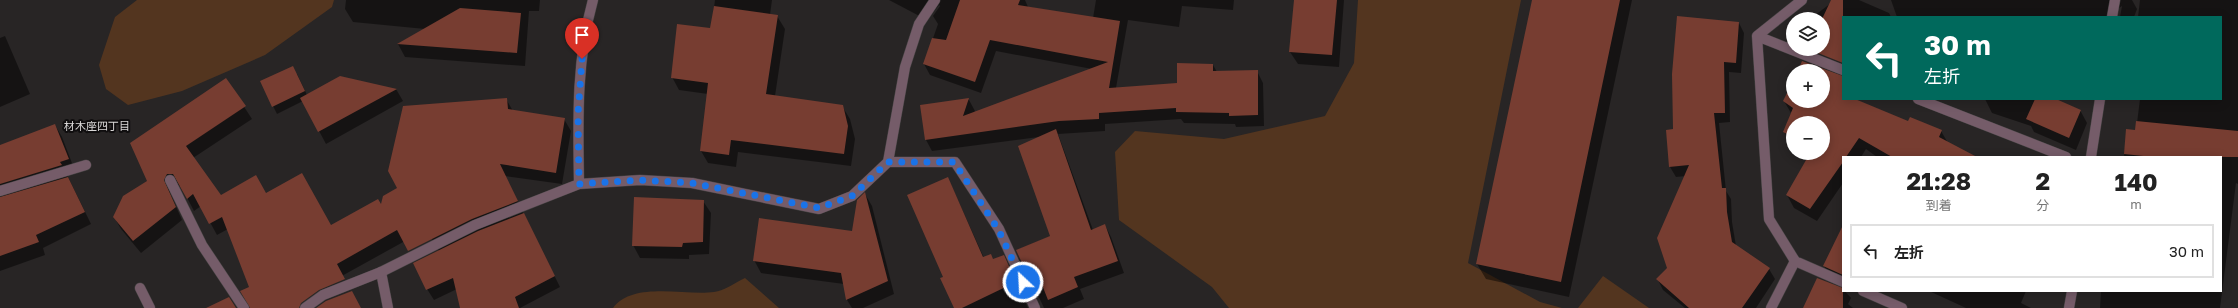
<!DOCTYPE html>
<html lang="ja">
<meta charset="utf-8">
<style>
body{margin:0;font-family:"Golos Text","Noto Sans JP",sans-serif;background:#f2f2f2;color:#222;height:100vh;display:flex;flex-direction:column;font-size:15px;white-space:nowrap}
*{box-sizing:border-box;margin:0}
p{font-size:13px;color:#767676}
.icon{flex:none;width:22px;height:22px;fill:none;stroke:currentColor;stroke-width:2;stroke-linecap:round;stroke-linejoin:round}
.map{position:relative;flex:1;overflow:hidden}
.sheet{position:absolute;left:1842px;top:156px;width:380px;height:136px;display:flex;flex-direction:column;background:#fff;border-radius:0px;box-shadow:0 2px 10px #0003}
.sheet>*{flex:none}
.banner{position:absolute;left:1842px;top:16px;width:380px;height:84px;border-radius:0px;box-shadow:0 2px 10px #0003;background:#00695c;color:#fff;overflow:hidden}
.buttons{position:absolute;left:1786px;top:12px;display:grid;gap:8px}
.buttons a{display:grid;place-items:center;width:44px;height:44px;border-radius:50%;background:#fff;box-shadow:0 2px 10px #0003;font-size:20px}
.pin{position:absolute;display:grid;place-items:center;width:34px;height:34px;color:#fff;margin:-41px -17px;border-radius:50% 50% 50% 0;rotate:-45deg;box-shadow:0 0 4px #0007}
.pin .icon{rotate:45deg}
.me{position:absolute;width:44px;margin:-22px;rotate:335deg;stroke-linejoin:round;filter:drop-shadow(0 0 3px #0008)}
.turn{display:flex;align-items:center;gap:14px;height:84px;padding:0 16px;font-size:18px}
.turn .icon{width:52px;height:52px;stroke-width:2.5}
.turn b{display:block;font-size:28px;line-height:34px}
.eta{display:flex;justify-content:space-evenly;align-items:center;height:68px;text-align:center}
.eta b{font-size:24px;font-weight:700;line-height:28px}
ul{padding:0;list-style:none}
li{display:flex;align-items:center;gap:12px;height:54px;margin:0 8px 6px;padding:0 8px;border:2px solid #e0e0e0;border-radius:0px}
li div{flex:1}
li b{display:block;font-size:15px}
li em{font-style:normal}
.map>svg:first-child{display:block}
</style>
<div class="map">
<svg width="2238" height="308" viewBox="0 0 2238 308">
<rect width="100%" height="100%" fill="#282525"/>
<path fill="#53351f" d="M137,0H334L332,7L265,55L182,91L128,105L106,89L99,65L115,17Z
M1358,0H1521L1468,263L1540,302L1562,308H1229L1212,287L1119,220L1115,152L1135,131L1224,139L1325,116L1354,63Z
M1603,276L1649,308H1578Z
M745,278L779,308H613C633,281 685,296 714,292C724,291 736,282 745,278Z"/>
<path fill="#0007" d="M346,0H540L539,11H529L525,66L405,57L398,44L425,29L353,22L345,9Z
M715,0H772L770,15L777,16L785,29L775,96L842,106L850,119L855,139L851,166L738,152L736,167L708,163L701,151L708,94L679,90L672,77L711,30Z
M889,0H1025L1028,7L1093,18L1096,0H1234L1233,10L1182,6L1179,27L1128,20L1116,88L1178,84L1213,65L1217,72L1257,71L1263,83L1264,126L1236,127L1235,124L1184,123L1181,119L1105,124V131L1058,134L1093,230L1105,225L1111,237L1124,273L1080,289L1084,299L1063,308H1044L1017,250L1051,236L1039,137L932,151L926,140L922,106L969,100L975,111L974,113L1092,69L996,51L981,93L930,75L924,64L938,24L933,16L940,6L939,5L927,20Z
M1295,0H1344L1339,67L1298,64L1290,52Z
M1533,0H1632L1569,297L1486,279L1477,264Z
M1835,0H1859L1889,13L1891,17H1843V53L1823,19H1810Z
M1891,0H2132L2137,9L2134,17H2120L2122,6L2115,11L2114,17H1897Z
M2140,0H2238V184L2236,183L2220,308H2100L2101,291H2221V157H2124L2127,130L2136,131L2140,99H2221V17H2138Z
M1739,23L1744,33L1741,73L1729,72L1730,122L1719,123L1726,191L1731,199L1732,222L1736,246L1769,269L1775,279L1756,308H1685L1663,290L1658,280L1668,268L1686,176L1676,177L1670,167L1667,131L1674,130Z
M5,36L30,94L0,107V38Z
M297,74L307,95L396,89L403,101L326,144L303,101L277,114L273,106Z
M226,79L252,119L193,158L221,196L266,194L331,226L381,207L398,188L506,99L513,111L564,119L571,131L562,184L505,176L560,287L520,308H461L457,289L434,300L427,289L439,251L429,234L405,241L340,277L277,308H261L228,229L217,235L201,206L194,211L181,186H174L170,193L182,220L141,253L121,229L114,217L148,181Z
M1793,83V101H1823V83L1843,92V99H1853L1909,122L1941,131L1948,143L1975,157H1877L1866,149L1861,157H1843V183L1817,221L1794,208L1787,195L1810,153H1823V123H1793V145L1784,132L1791,113L1784,101Z
M1985,99H2054L2080,110L2087,123L2076,150L2034,132L2031,126L1992,113Z
M55,125L62,137L75,171L67,175L91,224L43,248L45,255L0,271V146Z
M948,178L984,258L993,260L1003,256L1028,308H955L944,278Z
M865,194L872,206L894,294L863,308H852L847,300L844,284L761,273L754,260L853,232Z
M703,201L711,213L709,254L689,255V259L640,258L633,245Z
M1843,227V283L1831,278L1824,266Z
M1843,289L1851,298L1848,304L1853,308H1804Z
M1929,291H2026L2021,303L2031,308H1966Z"/>
<path fill="#773d31" d="M960,0H1020L1018,5L1120,21L1109,88L1177,83V63L1213,64V71L1258,70V115L1229,116V113L1176,112V108L1099,113V119L1059,121L925,140L920,105L969,98L963,116L1108,62L990,40L975,82L923,64L932,38L946,40Z
M1294,0H1337L1332,55L1289,52Z
M1532,0H1620L1561,282L1476,264Z
M1831,0H1843V63L1808,49H1823L1822,19Z
M714,6L778,15L766,94L843,105L848,126L844,154L731,140L729,155L700,151L708,83L671,78L677,24L710,28Z
M460,8L521,13L517,53L397,44Z
M1677,16L1739,22L1736,63L1724,62L1725,113H1714L1722,188H1726L1727,212L1732,242L1770,268L1742,308H1689L1656,279L1667,268L1657,238L1689,165L1669,167L1666,130L1673,129L1672,74Z
M1802,61L1843,76V99H1855L1908,121L1910,117L1942,130L1939,137L1977,157H1892L1859,138L1846,157H1843V162L1810,209L1786,195L1810,153H1823V123H1793V137L1783,132L1793,108L1783,101L1793,81V101H1823V71H1798Z
M293,66L305,91L272,107L260,81Z
M340,76L397,89L318,132L300,98Z
M226,78L246,106L186,146L221,195L256,175L266,193L302,173L331,225L378,199L381,204L383,196L397,188L388,171L403,106L507,98L508,109L565,118L556,173L500,164L518,201L472,219L408,251L397,230L337,264L345,279L319,290L301,303L299,308H250L240,291L249,287L222,217L209,224L193,194L187,199L173,174H167L164,180L176,207L133,241L113,217L123,196L147,181L130,143Z
M2035,99H2056L2081,110L2069,138L2026,119Z
M2136,121L2238,131V157H2153L2124,154L2126,129L2135,130Z
M55,124L69,159L60,162L62,165L0,184V145Z
M1056,129L1091,230L1105,224L1118,261L1074,277L1078,287L1048,300L1037,272L1028,276L1016,250L1050,236L1018,146Z
M68,177L85,212L36,235L39,242L0,256V197Z
M948,177L983,257L991,254L993,259L1004,255L1016,282L962,308H954L940,278L943,277L907,195Z
M865,192L888,281L846,300L841,273L753,261L759,218L852,231L857,200Z
M634,197L704,200L703,242L683,243L682,247L632,246Z
M524,213L555,276L515,297L519,308H460L453,278L426,290L413,263L478,231Z
M1843,225V275L1823,266Z
M1817,278L1843,288V308H1803Z
M352,291L361,308H316L326,301Z
M229,297L236,308H206Z"/>
<g fill="none" stroke-linecap="round" stroke-linejoin="round">
<defs>
<path id="lane" d="M888,162H955L999,229L1035,308
M170,180L202,245L244,308
M0,191L86,165
M381,272L388,308
M140,288L150,308
M1771,308L1795,261"/>
<path id="street" d="M1802,0L1757,36L1769,219L1795,261L1843,282
M2112,17L2115,0
M1757,36L1843,70
M1918,99L2066,157
M2091,157L2100,99
M579,184C578,123 576,60 593,0
M1863,291L1902,308
M305,308L323,295L381,272L475,225L579,184L640,180L692,183L819,209L852,196L888,162L905,67L919,24L935,0
M2069,308L2072,291"/>
</defs>
<use href="#lane" stroke="#444242" stroke-width="11"/>
<use href="#street" stroke="#444242" stroke-width="11"/>
<use href="#lane" stroke="#755c69" stroke-width="10"/>
<use href="#street" stroke="#755c69" stroke-width="10"/>
</g>
<g fill="none" stroke-linecap="round" stroke-linejoin="round">
<path stroke="#1a73e8" stroke-width="7" stroke-dasharray="0 12.6" d="M582,59L578,114L579,184L640,180L692,183L819,208L852,196L888,162H954L998,229L1023,282"/>
</g>
<g text-anchor="middle" dominant-baseline="central" stroke-width="4" stroke-linejoin="round" paint-order="stroke">
<g font-size="11" fill="#dad8d8" stroke="#100e0f">
<text x="97" y="125">材木座四丁目</text>
</g>
</g>
</svg>
<div class="buttons">
<a><svg class="icon" aria-label="layers" viewBox="0 0 24 24"><path d="M12 4l9 5-9 5-9-5zM3 14l9 5 9-5"/></svg></a>
<a>+</a>
<a>−</a>
</div>
<div class="pin" style="left:582px;top:59px;background:#d93025"><svg class="icon" aria-label="arrive" viewBox="0 0 24 24"><path d="M6 21V4h12l-3 4 3 4H6"/></svg></div>
<svg class="me" style="left:1023px;top:282px" viewBox="-20 -20 40 40"><circle r="17" fill="#1a73e8" stroke="#fff" stroke-width="3"/><path d="M0-11L8 9 0 5-8 9z" fill="#fff"/></svg>
<div class="banner">
<div class="turn"><svg class="icon" aria-label="left" viewBox="0 0 24 24"><path d="M17 20v-9H6M10 6l-5 5 5 5"/></svg><div><b>30 m</b>左折</div></div>
</div>
<section class="sheet">
<div class="eta">
<div><b>21:28</b><p>到着</p></div>
<div><b>2</b><p>分</p></div>
<div><b>140</b><p>m</p></div>
</div>
<ul>
<li><svg class="icon" aria-label="left" viewBox="0 0 24 24"><path d="M17 20v-9H6M10 6l-5 5 5 5"/></svg><div><b>左折</b></div><em>30 m</em></li>
</ul>
</section>
</div>
